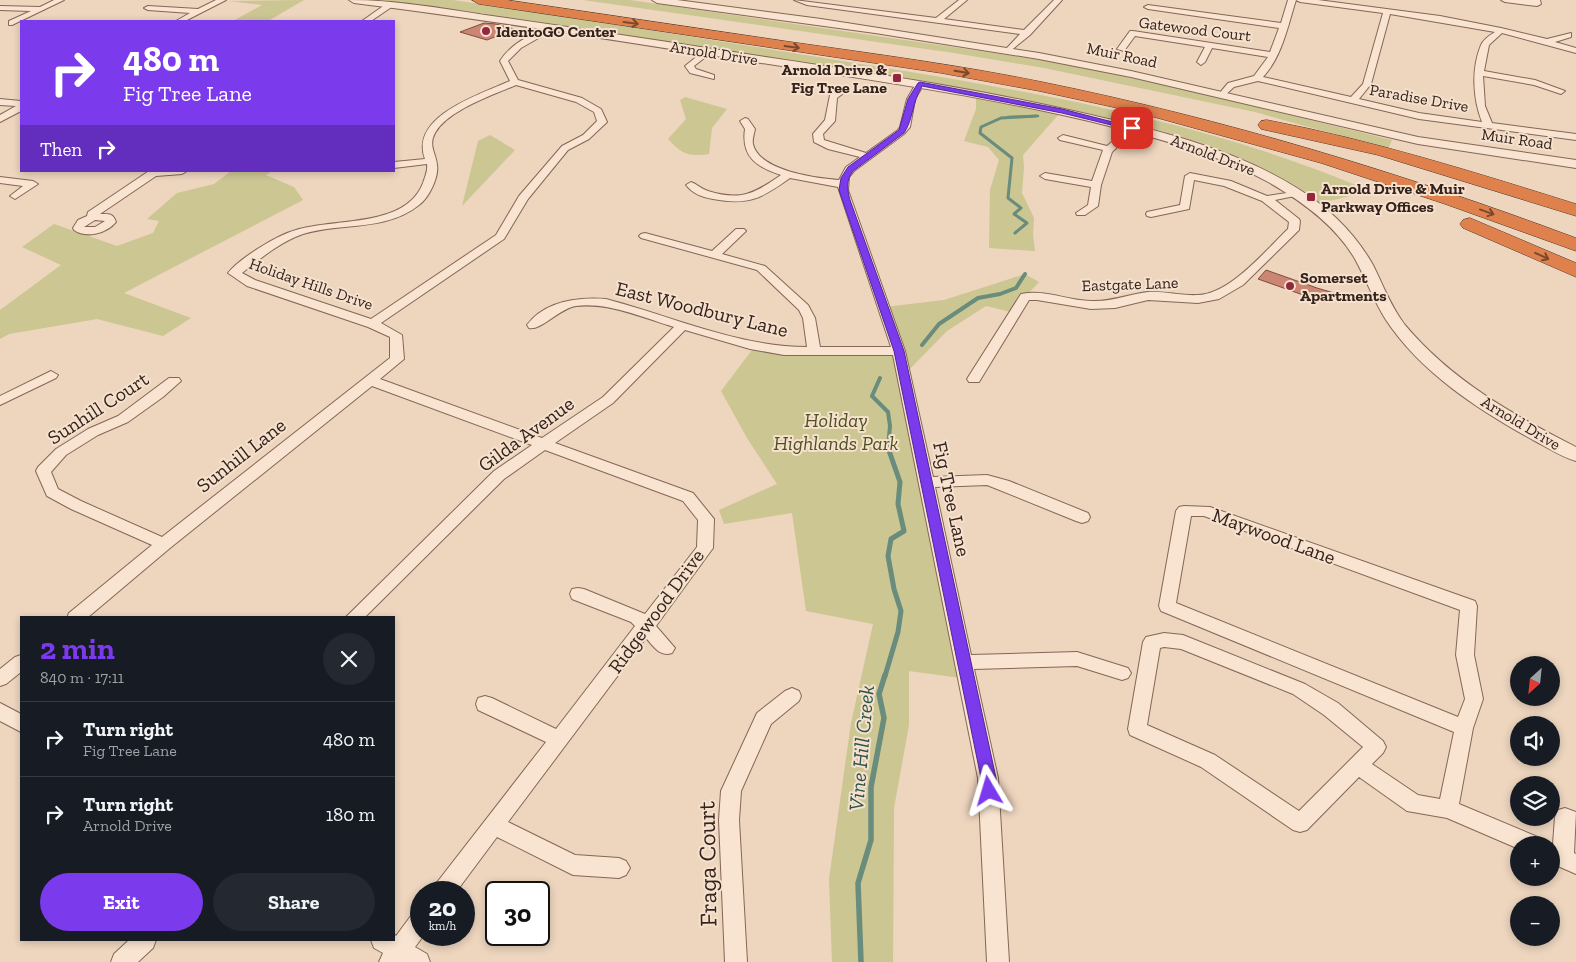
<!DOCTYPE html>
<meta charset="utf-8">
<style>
body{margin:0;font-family:"Zilla Slab",serif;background:#242831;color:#f1f3f6;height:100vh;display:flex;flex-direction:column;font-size:19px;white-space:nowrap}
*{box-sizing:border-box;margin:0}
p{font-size:16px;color:#9ea1a6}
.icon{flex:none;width:28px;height:28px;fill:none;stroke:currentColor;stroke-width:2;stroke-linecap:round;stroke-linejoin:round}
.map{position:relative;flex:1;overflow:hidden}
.drawer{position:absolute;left:20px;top:616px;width:375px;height:325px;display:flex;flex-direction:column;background:#171b24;border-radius:0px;box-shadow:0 2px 8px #0003}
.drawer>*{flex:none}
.hud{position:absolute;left:20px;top:20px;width:375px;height:152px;border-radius:0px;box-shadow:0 2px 8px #0003;background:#7c3aed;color:#fff;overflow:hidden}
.needle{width:32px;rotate:207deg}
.controls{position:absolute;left:1510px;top:656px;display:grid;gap:10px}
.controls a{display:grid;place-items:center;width:50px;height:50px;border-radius:50%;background:#171b24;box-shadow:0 2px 8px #0003;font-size:25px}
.speed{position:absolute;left:410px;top:881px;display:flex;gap:10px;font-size:25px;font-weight:700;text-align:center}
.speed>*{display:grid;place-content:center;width:65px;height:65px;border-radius:50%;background:#171b24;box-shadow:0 2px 8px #0003;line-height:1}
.speed small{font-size:12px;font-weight:400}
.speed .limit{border:2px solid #111;border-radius:8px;background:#fff;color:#111}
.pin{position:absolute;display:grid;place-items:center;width:42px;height:42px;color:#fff;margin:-21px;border-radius:10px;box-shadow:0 2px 8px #0006}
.me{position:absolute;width:55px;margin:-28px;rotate:353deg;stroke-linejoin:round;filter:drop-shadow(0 0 4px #0008)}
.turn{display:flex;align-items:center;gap:18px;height:105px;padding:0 20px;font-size:22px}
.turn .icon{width:65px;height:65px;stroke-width:2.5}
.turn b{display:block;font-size:35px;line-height:42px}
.then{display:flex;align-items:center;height:48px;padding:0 20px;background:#0003;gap:10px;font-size:19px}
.round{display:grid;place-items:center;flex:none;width:52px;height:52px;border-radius:26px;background:#242831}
.headline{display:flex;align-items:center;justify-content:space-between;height:85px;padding:0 20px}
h1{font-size:30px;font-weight:700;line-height:38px;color:#7c3aed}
.cta{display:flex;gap:10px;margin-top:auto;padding:10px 20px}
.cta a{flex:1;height:58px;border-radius:30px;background:#7c3aed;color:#fff;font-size:20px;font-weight:700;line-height:58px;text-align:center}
.cta a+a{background:#242831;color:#f1f3f6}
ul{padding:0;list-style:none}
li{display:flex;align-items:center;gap:15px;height:75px;padding:0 20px;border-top:1px solid #363941}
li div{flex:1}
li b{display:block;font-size:19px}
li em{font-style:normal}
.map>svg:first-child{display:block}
</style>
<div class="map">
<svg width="1576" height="962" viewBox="0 0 1576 962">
<rect width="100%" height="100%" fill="#edd5be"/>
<path fill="#cbc692" d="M304,0L268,21H233L262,5L229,1Z
M381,0H453C593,21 733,43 873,66C1042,93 1212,123 1370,191L1321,203C1255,154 1175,133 1096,115C993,91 889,76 785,60C650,39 516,17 381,0Z
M583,0H630L1056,62L1200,93L1392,140L1388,149L1255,112L1044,68L954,53Z
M685,97L727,109L712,128L709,154C688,157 682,154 668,139L686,119L680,100Z
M976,98L1058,115L1023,155L1024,167L1022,193L1034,218L1033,234L1035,251L989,248L990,190L999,160L988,147L964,141L976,109Z
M490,135L515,150L462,206L478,141Z
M231,171H272L266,175L294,187L303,200L124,293L191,318L163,336L97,319L9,334L0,339V310L61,265L22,247L54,224L117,246L153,233L159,221L147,219L177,193L214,184Z
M1025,274L1039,282L1025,297L1015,313L986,306L947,331L904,375L968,679L909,671V725L894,808L893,962H832L829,879L851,723L873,624L806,611L792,513L724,524L719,510L777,484L747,438L721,391L755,346L898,351L885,307L944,300Z"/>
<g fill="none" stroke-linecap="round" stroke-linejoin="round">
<path stroke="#698c7c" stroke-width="2.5" d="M1008,117L1038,116"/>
<path stroke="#698c7c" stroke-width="3" d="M1015,233L1027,223L1014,214L1021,208L1008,198L1012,158L980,133L981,127L1001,118L1036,116"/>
<path stroke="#698c7c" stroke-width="4" d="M922,345L939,324L978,298L1000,294L1016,288L1025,274
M880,378L872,396L888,412L890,426L888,447"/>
<path stroke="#698c7c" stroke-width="5" d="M885,676L898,632L901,611L894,589L888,556L891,539L904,531L898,504L900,482L887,445"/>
<path stroke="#698c7c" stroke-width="5.5" d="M861,962L858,883L871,840V787L884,718L879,694L885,675"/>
</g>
<path fill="#cb8673" stroke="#844b3d" d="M484,23L496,24L514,29L487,40L460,32Z
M1266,270L1317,288L1334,293L1326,302H1323L1258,279Z"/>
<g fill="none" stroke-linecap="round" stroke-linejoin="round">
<defs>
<path id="minor" d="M54,0H64L12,25H9V21L31,11L0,10V6L40,7Z
M216,0H226L185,21H176L190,13L148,10L144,8L148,6L198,9Z
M794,0L936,18L959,0H967L944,19L1024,30L1054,0H1062L1030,35L1009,52L1005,50L1020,34L807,5Z
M1288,0H1296C1288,25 1282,57 1263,77L1351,97L1363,84L1383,13L1300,2L1296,0H1318L1440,16L1501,28L1547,39L1571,33V37L1555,42L1576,48V53L1502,33L1489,45L1484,71L1535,80L1565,91L1561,94L1534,85L1483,76L1485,106L1492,123L1576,134V140L1419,119L1258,81L1234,87L1223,97L1219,94L1228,83L1254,76L1268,57L1212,48L1205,62L1201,65L1197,62L1205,47L1135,36L1124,51L1117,49L1130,31H1133L1270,52L1279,28L1148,9L1144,7L1148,5L1281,23ZM1390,14L1495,32C1490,35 1483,40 1481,45C1471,69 1473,99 1482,122L1419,113L1359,99L1371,84Z
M1501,0H1540L1541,4L1537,6L1505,2Z
M389,2L396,4L371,21H362Z
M549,26L556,28L521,48L508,61L518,80L582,98L601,109L607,122L589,139L568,150L528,199L504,239L381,323L402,335L404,359L380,379L542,438L603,397L674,327C643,318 609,302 576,306C560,308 541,331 529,328L527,325C545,301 578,297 606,299C671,316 739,347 807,347L803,318L799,310L757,270L641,238L639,236L641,234L645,233L712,251L736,229H744L746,231L744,233L722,254L765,266L808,305L815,318L820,347H891L838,187L790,178C762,198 749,206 713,199C702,197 693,194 686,185L691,182C697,184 701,189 708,191C740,201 754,194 781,175C756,167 741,156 745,129L740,121L745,118L748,119L755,129C754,134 752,140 753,144C759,171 816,178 839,180L846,167L860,157L828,149L814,142L813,134L825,120L830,95L841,89L845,92L837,98L835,121L823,134L824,140L866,153L898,130L900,127L907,99L917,82L924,84L915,99L910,127L904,134L854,171L849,177L848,190L905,351L933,477L987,475L1009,481L1088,513L1090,517L1088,521L1082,523L1076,521L987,485L935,487L971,655L1077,652L1128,668L1131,673L1128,678L1122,680L1077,666L974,669L998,778L1009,962H987L978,778L893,355H784L750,349L685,330L613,403L555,443L693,493L714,519L713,548L656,626L675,648L672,653C660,657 654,647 646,638L508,822L575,855L619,858L626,861L630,868L626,875L619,878L573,875L497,837L456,892H432L435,885L546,742L478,710L476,704L478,698L485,696L492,698L556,729L635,626L631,622L572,599L570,594L572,589L578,588L584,589L645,614L697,547L698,520L683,501L545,450L504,479L364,618H345L494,471L532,445L372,386L170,548L87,618H67L69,613L152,545L71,509L47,496L36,471L38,467L56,449L88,429L118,416L169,378H179L181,381L163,397L128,422L98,435L66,455L51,472L58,489L81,501L162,537L390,358V337L368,327L247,286L228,273C240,258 277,235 296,230C334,218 406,228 423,183C425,177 428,171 427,164L394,168V162L425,159C409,116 481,94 510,81L500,61C511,43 531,35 549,26ZM516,85L576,102L594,112L597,121L583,135L562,146L519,196L496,235L371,319L255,280L242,273C261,258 280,242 303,234C341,222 385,232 419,205C429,198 439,177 437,165C436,153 428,146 435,133C448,110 493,95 516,85Z
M705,50L712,52L694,66L696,69L714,75V79L690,73L685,66Z
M0,99L21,101V111L0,122V115L16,106L0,105Z
M1132,125L1137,128L1135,130L1112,152L1101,185L1098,206L1085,215H1077L1076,213L1088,205L1091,187L1045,179L1040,176L1045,173L1092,181L1103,150L1060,140L1058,138L1063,135L1107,146Z
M149,171H187L182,174L156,176L100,214C109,214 113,213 116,222C107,233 86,239 74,230L73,228L78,220L87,216L88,212ZM95,220L105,221L95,227H84Z
M1190,173L1231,181L1267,196L1300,191L1301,193L1300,195L1275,200L1299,219L1300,221L1299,230L1243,285L1219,299L1198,303L1148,300L1115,308L1091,309L1037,300H1029L979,382H969L967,379L1021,294C1045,289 1068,301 1092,301C1112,302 1129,294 1148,292C1165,291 1181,296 1198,295C1230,294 1265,251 1288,229L1289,222L1262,201L1224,186L1194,180L1189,209L1151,217L1147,216L1146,214L1147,212L1180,205L1185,176Z
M0,177L33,181L38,184L15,199L10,196L23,186L0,183Z
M51,371L58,375L56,378L0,405V396Z
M1184,506L1210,507L1475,601L1477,606L1474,655L1483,699L1473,728L1459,804L1540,838L1543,845H1519V849L1447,818L1407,811L1359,777L1307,830L1300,832L1293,830L1201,767L1130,735L1128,729L1143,642L1146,637L1164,633L1183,635L1305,684L1338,703L1383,741L1386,747L1383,753L1372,764L1418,795L1440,799L1454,732L1161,611L1159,606L1176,511L1179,507ZM1191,516H1204L1460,610L1456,655L1465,699L1458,717L1176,603ZM1164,647L1181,649L1293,694L1324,715L1363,747L1299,811L1215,755L1147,725L1160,648Z
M21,655V672L6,684L0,686V669L15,657Z
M792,688L799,691L801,696L799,701L771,724L741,791L739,820L747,962H725L719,820L721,791L757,713L785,691Z
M0,703L21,714V732L0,721Z
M1565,808L1576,812L1574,853L1576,854V874L1551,863V845H1546L1553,844L1555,817L1558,810Z
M421,910V935H424L415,947L427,954L430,962H379L383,953L374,948L371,940H394V934L396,936L413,913Z
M129,940H156L153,948L138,962H111L114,954Z"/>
<path id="tertiary" d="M349,0C395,0 440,8 485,15C550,24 616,34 681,44C814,65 947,82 1078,112C1153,129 1231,147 1297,188C1328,207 1355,233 1373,265C1383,285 1391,307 1405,325C1451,380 1513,415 1576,447V461C1561,457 1547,447 1533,440C1479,410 1421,373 1386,320C1374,301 1366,279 1355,259C1336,226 1303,202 1270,183C1220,155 1164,140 1109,126C1012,102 913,86 814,71C660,48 508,22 354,3Z
M652,0H677L821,19L1039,53L1131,71L1418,137L1576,160V168L1418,144L1131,77L1039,59L875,33L657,3Z"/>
<path id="motorway" d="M472,0H507C602,14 696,28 791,42C875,54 959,65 1042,82C1224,119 1402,173 1576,238V251L1445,204L1321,163L1136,112L1039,91L941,73L479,4Z
M1267,120C1372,140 1474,172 1576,204V216L1378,155L1261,129L1258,125L1261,121Z
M1470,218L1576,263V277L1463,228L1460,224L1463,220Z"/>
</defs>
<use href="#minor" stroke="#856657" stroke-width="2"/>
<use href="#tertiary" stroke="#856657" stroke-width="2"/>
<use href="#motorway" stroke="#52362b" stroke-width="1"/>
<use href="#minor" fill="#f8e4d0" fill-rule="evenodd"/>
<use href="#tertiary" fill="#f8e4d0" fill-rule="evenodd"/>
<use href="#motorway" fill="#de814d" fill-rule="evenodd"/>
</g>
<defs><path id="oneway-shaft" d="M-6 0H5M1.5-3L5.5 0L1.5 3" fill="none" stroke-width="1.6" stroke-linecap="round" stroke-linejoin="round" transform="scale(1.25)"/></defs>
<g stroke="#78482f">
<use href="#oneway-shaft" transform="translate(631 23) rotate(8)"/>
<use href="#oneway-shaft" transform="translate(792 47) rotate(8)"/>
<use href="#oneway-shaft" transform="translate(962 72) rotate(9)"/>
<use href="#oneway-shaft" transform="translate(1487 212) rotate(20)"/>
<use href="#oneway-shaft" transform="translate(1542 256) rotate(25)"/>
</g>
<path fill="#7c3aed" stroke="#51269a" d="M920,82L1062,109L1136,128L1132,130L1062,113L922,86C912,103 913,120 904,133L853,171C846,180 847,189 850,200L904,351L996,778L997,791L994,796L989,798L984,796L981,778L894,351L839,190L841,178L848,167L899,130L908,99L918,83Z"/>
<g fill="#93273e" stroke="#f5e1cd" stroke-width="2">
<circle cx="486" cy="31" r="5"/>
<rect x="892" y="73" width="10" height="10" rx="2.5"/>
<rect x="1306" y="192" width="10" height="10" rx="2.5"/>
<circle cx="1290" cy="286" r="5"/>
</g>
<g text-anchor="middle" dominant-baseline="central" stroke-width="4" stroke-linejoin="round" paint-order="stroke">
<g font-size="16" fill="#34221b" stroke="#f5e1cd">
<text transform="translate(1195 29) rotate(7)">Gatewood Court</text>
<text transform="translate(714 53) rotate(9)">Arnold Drive</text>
<text transform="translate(1122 55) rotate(12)">Muir Road</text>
<text transform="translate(1419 98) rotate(10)">Paradise Drive</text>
<text transform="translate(1517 139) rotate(8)">Muir Road</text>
<text transform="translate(1213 155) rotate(21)">Arnold Drive</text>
<text transform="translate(311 284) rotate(19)">Holiday Hills Drive</text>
<text transform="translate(1130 284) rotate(-2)">Eastgate Lane</text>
<text transform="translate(1521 423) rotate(31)">Arnold Drive</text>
</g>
<g font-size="16" font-weight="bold" fill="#34221b" stroke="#f5e1cd" text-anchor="start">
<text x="496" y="31">IdentoGO Center</text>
<text x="887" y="69" text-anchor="end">Arnold Drive &amp;<tspan x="887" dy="18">Fig Tree Lane</tspan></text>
<text x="1321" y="188">Arnold Drive &amp; Muir<tspan x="1321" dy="18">Parkway Offices</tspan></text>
<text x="1300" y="277">Somerset<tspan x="1300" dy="18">Apartments</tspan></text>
</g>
<g font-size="20" fill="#34221b" stroke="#f5e1cd">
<text transform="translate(702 309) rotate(14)">East Woodbury Lane</text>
<text transform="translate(98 408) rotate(-33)">Sunhill Court</text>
<text transform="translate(526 434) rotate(-36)">Gilda Avenue</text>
<text transform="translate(241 455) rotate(-38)">Sunhill Lane</text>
<text transform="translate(952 499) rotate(78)">Fig Tree Lane</text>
<text transform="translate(1274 536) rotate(20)">Maywood Lane</text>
<text transform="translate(656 611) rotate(-54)">Ridgewood Drive</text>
</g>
<g font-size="20" font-style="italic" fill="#4e5122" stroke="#f5e1cd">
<text x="836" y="420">Holiday<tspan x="836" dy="23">Highlands Park</tspan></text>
</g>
<g font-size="21" font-style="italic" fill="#2b5449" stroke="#f5e1cd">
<text transform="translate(861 748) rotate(-85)">Vine Hill Creek</text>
</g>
<g font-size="24" fill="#34221b" stroke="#f5e1cd">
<text transform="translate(707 864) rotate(-91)">Fraga Court</text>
</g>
</g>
</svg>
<div class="controls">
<a><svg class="needle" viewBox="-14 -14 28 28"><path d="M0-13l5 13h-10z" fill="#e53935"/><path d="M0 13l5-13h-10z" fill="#9ea1a6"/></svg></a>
<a><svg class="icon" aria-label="sound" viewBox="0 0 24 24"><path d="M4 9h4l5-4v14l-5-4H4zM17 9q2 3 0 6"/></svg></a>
<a><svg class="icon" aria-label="layers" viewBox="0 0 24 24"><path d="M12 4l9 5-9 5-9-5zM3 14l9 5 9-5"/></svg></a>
<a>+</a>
<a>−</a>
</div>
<div class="speed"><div>20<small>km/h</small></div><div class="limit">30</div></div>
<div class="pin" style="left:1132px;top:128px;background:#d93025"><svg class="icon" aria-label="arrive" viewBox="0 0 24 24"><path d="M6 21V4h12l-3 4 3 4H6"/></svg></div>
<svg class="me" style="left:989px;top:791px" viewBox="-20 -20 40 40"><path d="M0-17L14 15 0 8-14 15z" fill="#7c3aed" stroke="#fff" stroke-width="4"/></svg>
<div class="hud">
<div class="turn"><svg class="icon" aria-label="right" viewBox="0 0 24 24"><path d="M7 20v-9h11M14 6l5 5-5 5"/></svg><div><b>480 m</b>Fig Tree Lane</div></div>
<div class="then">Then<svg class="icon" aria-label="right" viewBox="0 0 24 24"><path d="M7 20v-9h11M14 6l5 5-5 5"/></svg></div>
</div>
<section class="drawer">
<div class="headline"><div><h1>2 min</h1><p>840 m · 17:11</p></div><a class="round"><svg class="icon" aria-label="close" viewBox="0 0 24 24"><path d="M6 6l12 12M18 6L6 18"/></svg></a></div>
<ul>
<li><svg class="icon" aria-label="right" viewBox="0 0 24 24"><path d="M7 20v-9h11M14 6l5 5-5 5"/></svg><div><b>Turn right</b><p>Fig Tree Lane</p></div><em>480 m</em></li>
<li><svg class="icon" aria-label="right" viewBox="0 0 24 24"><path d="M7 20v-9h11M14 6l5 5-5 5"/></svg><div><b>Turn right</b><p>Arnold Drive</p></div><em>180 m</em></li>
</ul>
<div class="cta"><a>Exit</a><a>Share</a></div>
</section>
</div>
